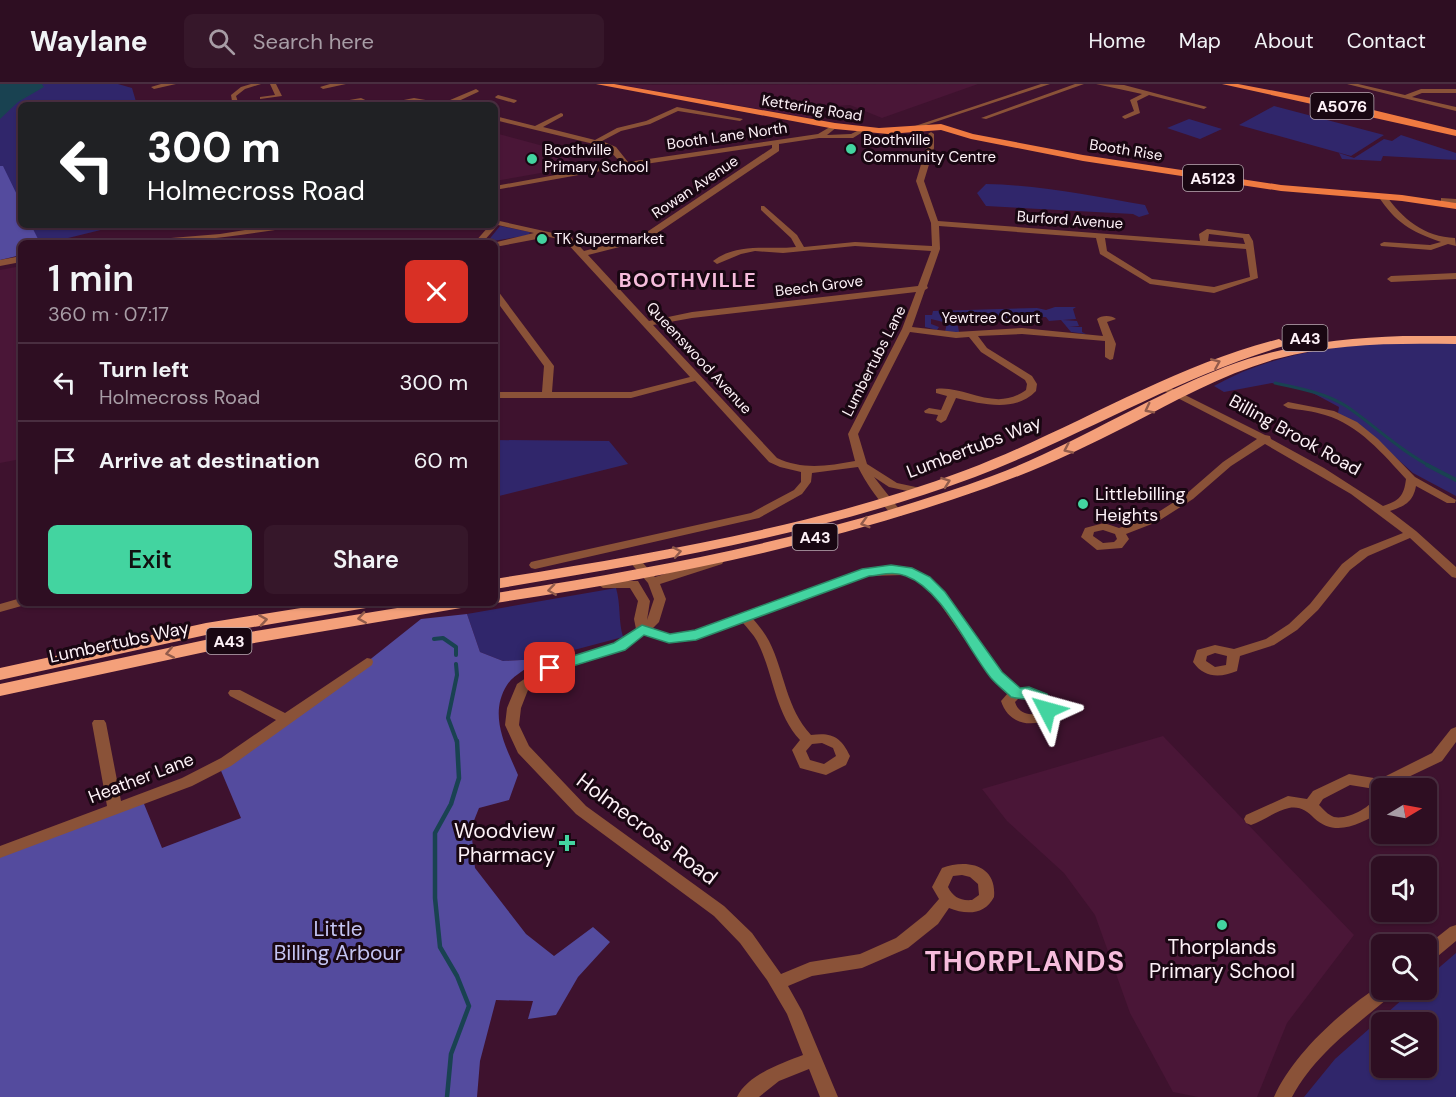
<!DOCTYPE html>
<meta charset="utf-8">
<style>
body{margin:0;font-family:"DM Sans",sans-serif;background:#36172a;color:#f1f3f6;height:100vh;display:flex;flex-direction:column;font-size:22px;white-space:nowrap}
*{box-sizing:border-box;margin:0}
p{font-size:20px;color:#a79ca5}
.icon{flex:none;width:33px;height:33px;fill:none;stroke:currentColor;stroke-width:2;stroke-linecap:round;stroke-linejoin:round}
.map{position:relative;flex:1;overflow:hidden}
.side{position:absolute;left:18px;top:156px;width:480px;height:366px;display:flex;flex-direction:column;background:#2e0e22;border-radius:9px;box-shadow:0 2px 4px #0004,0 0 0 2px #492e40}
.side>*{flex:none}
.hud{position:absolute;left:18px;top:18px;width:480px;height:126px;border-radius:9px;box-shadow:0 2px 4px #0004,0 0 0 2px #492e40;background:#202124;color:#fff;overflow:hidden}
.needle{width:39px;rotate:80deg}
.buttons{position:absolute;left:1371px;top:694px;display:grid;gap:12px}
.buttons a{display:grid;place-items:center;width:66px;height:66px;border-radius:9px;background:#2e0e22;box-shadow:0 2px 4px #0004,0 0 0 2px #492e40;font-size:30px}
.pin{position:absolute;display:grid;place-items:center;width:51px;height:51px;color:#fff;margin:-26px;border-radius:12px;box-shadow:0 3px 9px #0006}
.me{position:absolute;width:66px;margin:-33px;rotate:309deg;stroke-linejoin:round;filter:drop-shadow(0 0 4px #0008)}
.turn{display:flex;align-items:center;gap:21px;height:126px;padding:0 30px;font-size:27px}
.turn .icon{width:78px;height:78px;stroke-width:2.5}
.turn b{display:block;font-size:42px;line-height:51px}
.round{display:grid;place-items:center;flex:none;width:63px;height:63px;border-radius:9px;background:#36172a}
.overview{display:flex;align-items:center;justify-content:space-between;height:102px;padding:0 30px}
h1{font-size:36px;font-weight:600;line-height:45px}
.action{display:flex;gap:12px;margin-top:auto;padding:12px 30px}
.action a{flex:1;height:69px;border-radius:9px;background:#43d4a0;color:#111;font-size:24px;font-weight:600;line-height:69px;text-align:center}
.action a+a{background:#36172a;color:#f1f3f6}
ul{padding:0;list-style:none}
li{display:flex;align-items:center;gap:18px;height:78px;padding:0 30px;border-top:2px solid #492e40}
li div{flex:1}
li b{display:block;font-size:22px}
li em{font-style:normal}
header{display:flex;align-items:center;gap:36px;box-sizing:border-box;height:84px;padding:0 30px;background:#2e0e22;border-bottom:2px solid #492e40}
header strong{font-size:28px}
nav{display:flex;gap:33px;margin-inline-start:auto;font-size:21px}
.search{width:420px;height:54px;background:#36172a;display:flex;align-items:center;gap:15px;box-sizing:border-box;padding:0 21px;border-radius:9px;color:#a79ca5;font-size:22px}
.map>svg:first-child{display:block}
</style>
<header>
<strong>Waylane</strong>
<div class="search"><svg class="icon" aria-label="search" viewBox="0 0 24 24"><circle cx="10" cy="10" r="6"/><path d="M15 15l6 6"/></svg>Search here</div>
<nav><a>Home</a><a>Map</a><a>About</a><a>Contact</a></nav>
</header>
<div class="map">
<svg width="1456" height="1013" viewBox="0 0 1456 1013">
<rect width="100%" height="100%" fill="#3e122e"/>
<path fill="#4a1637" d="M978,0L882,34L850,21L821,23L810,34L621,1Z
M495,49L562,67L575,83L495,97Z
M21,182V375L0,379V186Z
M1163,652L1354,851L1287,939L1257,1013H1198L1173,1008L1130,929L1095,831L1064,789L1007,737L982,705Z"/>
<path fill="#30266b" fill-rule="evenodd" d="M0,0H118L132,4L137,21H21V141H121L60,156L0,164Z
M1274,22L1384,51L1351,72L1239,41Z
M1189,35L1222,45L1200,55L1167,44Z
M1401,51L1456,69V76L1383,72L1381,77L1342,75L1339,69L1354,74L1384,55L1392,57Z
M986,100C1040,101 1092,112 1145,121L1149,130L1139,133L1133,130L986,122L977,109Z
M500,142L530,148L529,151L487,158Z
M1055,223H1076L1073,225L1076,235L1063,236L1077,237L1079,242L1069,243H1082V248L1086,250L1071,248L1061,236L1049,237L1046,233L1007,234L988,230L993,232L994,234L981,231L983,238L979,232L968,233L967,239L960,235H948V239L958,242L959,248H945L947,239L931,235V240L939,243L937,246L925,243V231H932L933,227L1037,224L1046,226Z
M1378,259H1456V412L1413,389L1376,356L1338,329L1339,323L1311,308L1272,299L1224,308L1214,302C1266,273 1319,264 1378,259Z
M495,356L609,357L628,380L495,413Z
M616,504C621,521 618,536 623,553L540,575L503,577L480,568L467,530Z
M1456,869V1013H1304L1335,975L1413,906H1426L1427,894ZM1382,939H1426V984H1382Z"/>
<path fill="#544b9e" d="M0,82H3L21,119V141H31L40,159H21V171L0,176Z
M467,530L480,568L503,577L540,575C530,583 513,591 507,601C488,631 506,663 518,691L509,716L479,724L471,744L475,784L526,850L554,872L593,843L610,858L578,893L556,931L528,935L533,917L496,916L480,977L477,1013H0V769L142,715L162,764L241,734L219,682L338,601L421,535Z"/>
<path fill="#194251" d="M0,0H42L44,3L18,18L0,35Z"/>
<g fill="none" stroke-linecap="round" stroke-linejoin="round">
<path stroke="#194251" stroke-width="3" d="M1275,299C1299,304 1325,309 1346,322C1374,341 1399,366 1430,382"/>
<path stroke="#194251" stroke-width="4" d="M1427,381L1456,396
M434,555L443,554L456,563V571
M456,580L457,591L448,634L457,658"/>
<path stroke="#194251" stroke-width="4.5" d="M447,1013L451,970L469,922L457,892L440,863L435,814V749L451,720L459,694L457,657"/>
<path fill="#8a5238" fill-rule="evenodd" d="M161,0H176L154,5L151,3Z
M251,0H261L245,5L236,12L239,21H217L232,17L231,11L241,3Z
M270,0H276L282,12L260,15V13L275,11Z
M330,0H346L323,5L320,3Z
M1041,0H1050L914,45L909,44Z
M1075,0H1084L986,35L981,34Z
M1096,0L1124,1L1207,23L1204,25L1149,11L1137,17L1140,29L1125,35L1122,33L1123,32L1134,27L1130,16L1142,10Z
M1347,0H1358L1405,11L1421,5H1456V9H1422L1412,13L1456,23V27Z
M476,5L479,7L478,8L450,21H431L414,18L378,21L414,14L443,19Z
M498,11L516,16L517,17L514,19L496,14L495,13Z
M361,14L376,21C370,21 367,20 361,18C350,16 337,22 326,20Z
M677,23L743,35L740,37L678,27L650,40L621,47L602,57L616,63L628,78L818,50L835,40L837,41V43L827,51L851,50L863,44L866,46L853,54H819L779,60V67L647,156L588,171L649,237L692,228L918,202L931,167L855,162L783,169L755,167L741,170L717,180L713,177C738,158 767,166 796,163L791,154L761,126V122H764L797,151L804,163L855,158L932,162L931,139L916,97L926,64L928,50L931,48L934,50V64L924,97L938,137L1200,157L1199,150L1207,145L1246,150H1249L1253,157L1258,194L1214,209L1150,200L1100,170L1096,154L939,142L940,165L927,202L928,204L925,206L912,243L956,248L1022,244L1103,252L1097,235C1101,231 1112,231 1116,235L1107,238L1116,260L1113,275L1110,276L1105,273V257L1022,250L978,252L987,264L1032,292L1037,300L1036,307C1015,329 982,320 956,314L946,336L941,339L936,336L938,331L925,329L924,327L929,324L941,326L947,312L936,309V305C965,301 995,329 1026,306L1027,300L1025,296L981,268L969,253L956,254L910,248L858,350L867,380L897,399L925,405L926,407L921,410L889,403L874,393L903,430L901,432H893C879,417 867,401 858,383L812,389L811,398L802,410L759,434L535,485L531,484L529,481L531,478L535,477L751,429L794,406L801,398V388L780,383L769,378L695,297L631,314H495V308H542L544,282L495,215V206L498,207L554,282L552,308H631L690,293L565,157L542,151L537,155L495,163V159H493L534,149L498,141L482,159H474L490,141H495V136L571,153L584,167L641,152L772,64V61L612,85L495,106V102L621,79L610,67L602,62L495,36V32L535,42L561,29L563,30V32L543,43L595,56L617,44L646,37ZM1209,150L1243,154L1245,160L1208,157ZM1105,154L1246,165L1250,193L1214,203L1152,195L1107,167ZM916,208L902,245L848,350L855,377C828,382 802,386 777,374L653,241L692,234Z
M1379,110H1385C1402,135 1425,153 1455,154L1456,162L1448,160L1431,166L1381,162L1380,160L1384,158L1430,161L1441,158C1410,147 1396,139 1378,112Z
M1441,114L1456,115V119L1441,118Z
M277,141H297L293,143C239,152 185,159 130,159L134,157L220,150Z
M21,172V178L0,182V176Z
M1456,189V195L1391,198L1387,195L1391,192Z
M1169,303L1265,351L1270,352L1271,355L1324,384L1383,422C1399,417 1404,412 1406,395C1383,370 1359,341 1325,331C1313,327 1300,326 1288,324L1283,321L1288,318L1334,327L1357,338L1378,355L1415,393L1456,416L1455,419H1447L1416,402C1413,418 1405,422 1390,427L1416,447L1456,483V494L1452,493L1410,454L1368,472L1350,486L1318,526L1297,546L1274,561L1240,572L1237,587C1220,594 1204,594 1193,578L1197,566L1215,561L1234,565L1266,555L1289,540L1310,520L1342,480L1360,466L1403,449L1351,410L1265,360L1231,382L1193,415L1157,438L1126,450L1129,455L1122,464L1097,466L1081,453L1085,444L1104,439L1119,444L1149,434L1185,411L1223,378L1257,355L1166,308L1164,306ZM1103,446L1115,450L1117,455L1114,458L1103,459L1093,452L1094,448ZM1215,569L1227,572L1226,581L1215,583L1206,577L1207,572Z
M634,472L638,473L655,493L718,473L724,477L722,480L660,500L666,515L659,538L652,545L669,550L695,547L863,485L907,483L929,493L944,508L1002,589L1019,604C1036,603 1061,612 1051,633C1032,645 1008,640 1001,617L1008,609L992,595L936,514L921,499L905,491L868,492L753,535C759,542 765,549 769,557C785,589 786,624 811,651C832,648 841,653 850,672L846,681L826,691L800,684L792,666L800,656C774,627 774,590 757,557C753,550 748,545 743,539L697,555L669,558L644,551L624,565L555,587L528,606L521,624L519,641L529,662L586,722L724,822L752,849L781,890L810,878L860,870L896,854L926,830L939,815L932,803L942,784C966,775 997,780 994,813C985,831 966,831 949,824L938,840L908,864L862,884L812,892L788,902L802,927L838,1013H820L809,985L779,997L759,1013H737C747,991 782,979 803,971L787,930L767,896L740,859L714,832L576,730L518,669L505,641L507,624L517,600L545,581L616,559L636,545L634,535L638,517L630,504H603L597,500L599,497H638L650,517L647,536L654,515L648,499L628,476ZM1020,613L1031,614L1038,618L1040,628C1030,633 1018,629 1015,618ZM822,659L833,664L836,672L824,680L810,676L806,667L812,660ZM962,791L970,793L978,800L979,811L972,816C960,817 953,813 948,803L953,792Z
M21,514V519H26L25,521L0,528V520Z
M367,574L372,575L373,578L372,581L231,682L192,702L0,774V762L107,722L92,639L94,636H104L106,639L121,717L182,694L221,674L276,636L230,612L228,609L230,606H240L285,629Z
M1456,643V658L1442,677L1381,706L1350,701L1323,715L1319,721C1323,725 1328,731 1334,733C1348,736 1371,723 1377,712L1382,711V727C1361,740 1335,754 1314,734C1307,727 1300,722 1289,724C1277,726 1263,737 1251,741L1246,739L1244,735L1246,731L1288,712L1307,715L1313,707L1349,690L1380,695L1432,669L1451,645Z
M1456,841V857L1432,877L1426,879V862L1450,843Z
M1382,900V906H1394L1392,911C1355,942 1315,970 1292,1013H1274C1293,970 1342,926 1382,900Z"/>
<path fill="#ef7a41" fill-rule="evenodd" d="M596,0H614L835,39L879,44L941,40L973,50L1083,71L1281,101L1402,111L1456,119V125L1402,117L1281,107L1083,77L971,55L941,46L888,50L835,45Z
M1222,0H1238L1369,25L1456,46V52Z"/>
<path fill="#f4a07a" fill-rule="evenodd" d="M1403,252H1456V260C1396,259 1334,259 1276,275C1223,290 1177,316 1129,341C1082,365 1035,387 986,404C826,461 662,494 495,519H494L495,509C664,483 831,451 992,392C1073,362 1145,314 1225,283C1283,261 1342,254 1403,252Z
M1279,255L1285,259L1284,262C1176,294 1080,353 975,393C820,450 657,478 495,505V495C654,469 815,443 966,386C1072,346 1169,283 1279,255Z
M332,519H374L366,524L206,551L0,596V584L206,539Z
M428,519H469L461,524L219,565L0,612V600L219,553Z"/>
</g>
<defs><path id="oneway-chevron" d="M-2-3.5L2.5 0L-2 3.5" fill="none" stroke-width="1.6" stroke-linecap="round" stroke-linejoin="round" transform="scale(1.5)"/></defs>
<g stroke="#915b4b">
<use href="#oneway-chevron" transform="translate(1216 279) rotate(-23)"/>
<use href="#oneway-chevron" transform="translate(1149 325) rotate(153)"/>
<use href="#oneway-chevron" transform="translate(1068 365) rotate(155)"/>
<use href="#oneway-chevron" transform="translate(946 398) rotate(-20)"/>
<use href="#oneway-chevron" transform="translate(865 439) rotate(164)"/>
<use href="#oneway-chevron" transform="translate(677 468) rotate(-11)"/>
<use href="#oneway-chevron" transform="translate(552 506) rotate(172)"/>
<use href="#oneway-chevron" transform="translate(362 534) rotate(171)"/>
<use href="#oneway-chevron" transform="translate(263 536) rotate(-9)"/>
<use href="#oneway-chevron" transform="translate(170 569) rotate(169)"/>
</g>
<path fill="#43d4a0" stroke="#2c8a68" stroke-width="1.5" d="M891,481L912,484L930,493L945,508L1002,588L1020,604L1029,603L1047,610L1055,626L1053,629H1042C1031,609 1030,618 1011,613C1005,607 997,601 991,594C967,564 942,505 906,492C894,487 881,491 869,492L696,556L669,559L644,551L625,566L550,589L543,584L545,581L614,559L642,541L670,550L695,546L862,485Z"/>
<g fill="#43d4a0" stroke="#190712" stroke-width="2">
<circle cx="851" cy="65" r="6"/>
<circle cx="532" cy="75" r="6"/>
<circle cx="542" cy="155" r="6"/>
<circle cx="1083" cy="420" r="6"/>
<path d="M564 750h6v6h6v6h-6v6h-6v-6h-6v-6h6z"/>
<circle cx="1222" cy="841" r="6"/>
</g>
<g text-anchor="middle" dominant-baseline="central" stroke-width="6" stroke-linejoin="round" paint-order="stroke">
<g font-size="15" fill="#fdf1f7" stroke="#190712">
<text transform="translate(812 24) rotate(9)">Kettering Road</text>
<text transform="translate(727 52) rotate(-8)">Booth Lane North</text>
<text transform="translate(1126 66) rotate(9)">Booth Rise</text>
<text transform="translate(695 103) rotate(-34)">Rowan Avenue</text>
<text transform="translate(1070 136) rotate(4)">Burford Avenue</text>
<text transform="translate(819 202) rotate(-7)">Beech Grove</text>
<text x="991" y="234">Yewtree Court</text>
<text transform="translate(699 274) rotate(47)">Queenswood Avenue</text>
<text transform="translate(874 277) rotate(-63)">Lumbertubs Lane</text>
</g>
<g font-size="15" fill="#fdf1f7" stroke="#190712" text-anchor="start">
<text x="863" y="56">Boothville<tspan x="863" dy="17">Community Centre</tspan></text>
<text x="544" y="66">Boothville<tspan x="544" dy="17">Primary School</tspan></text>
<text x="554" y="155">TK Supermarket</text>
</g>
<g fill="#190712" stroke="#b9abb2" stroke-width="1.5">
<rect x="1310.5" y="9" width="63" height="26" rx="4.5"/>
<rect x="1183" y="81" width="60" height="26" rx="4.5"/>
<rect x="1282.5" y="241" width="45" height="26" rx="4.5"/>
<rect x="792.5" y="440" width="45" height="26" rx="4.5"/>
<rect x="206.5" y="544" width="45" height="26" rx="4.5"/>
</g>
<g font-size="16" font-weight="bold" fill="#fdf1f7">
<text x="1342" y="22">A5076</text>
<text x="1213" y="94">A5123</text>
<text x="1305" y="254">A43</text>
<text x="815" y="453">A43</text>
<text x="229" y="557">A43</text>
</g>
<g font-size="18" fill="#fdf1f7" stroke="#190712">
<text transform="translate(1295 351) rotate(29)">Billing Brook Road</text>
<text transform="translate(974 363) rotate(-21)">Lumbertubs Way</text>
<text transform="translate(119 558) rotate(-12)">Lumbertubs Way</text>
<text transform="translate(141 694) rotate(-21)">Heather Lane</text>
</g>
<g font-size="18" fill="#fdf1f7" stroke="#190712" text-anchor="start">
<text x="1095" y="410">Littlebilling<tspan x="1095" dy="21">Heights</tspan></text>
</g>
<g font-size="20" font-weight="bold" letter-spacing="1.5" fill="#f6bcdc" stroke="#190712">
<text x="688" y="196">BOOTHVILLE</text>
</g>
<g font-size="21" fill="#fdf1f7" stroke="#190712">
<text transform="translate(647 745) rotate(37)">Holmecross Road</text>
</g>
<g font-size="21" fill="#fdf1f7" stroke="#190712" text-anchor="end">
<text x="555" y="747">Woodview<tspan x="555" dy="24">Pharmacy</tspan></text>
<text x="1222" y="863" text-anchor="middle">Thorplands<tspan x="1222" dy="24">Primary School</tspan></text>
</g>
<g font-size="21" fill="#c4c4f2" stroke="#190712">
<text x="338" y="845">Little<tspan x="338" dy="24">Billing Arbour</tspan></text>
</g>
<g font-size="28" font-weight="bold" letter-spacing="1.5" fill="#f6bcdc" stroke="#190712">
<text x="1025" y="877">THORPLANDS</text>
</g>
</g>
</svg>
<div class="buttons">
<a><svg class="needle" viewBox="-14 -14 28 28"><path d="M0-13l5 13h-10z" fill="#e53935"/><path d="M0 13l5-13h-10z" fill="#a79ca5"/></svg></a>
<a><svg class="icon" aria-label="sound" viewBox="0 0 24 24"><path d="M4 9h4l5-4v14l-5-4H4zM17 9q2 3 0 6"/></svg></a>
<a><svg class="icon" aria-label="search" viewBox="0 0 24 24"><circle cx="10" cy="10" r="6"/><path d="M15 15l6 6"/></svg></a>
<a><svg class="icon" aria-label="layers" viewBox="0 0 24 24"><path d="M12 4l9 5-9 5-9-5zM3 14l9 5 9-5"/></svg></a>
</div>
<div class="pin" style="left:550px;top:584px;background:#d93025"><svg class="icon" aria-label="arrive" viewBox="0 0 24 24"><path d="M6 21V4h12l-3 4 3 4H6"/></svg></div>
<svg class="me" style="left:1047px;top:626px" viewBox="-20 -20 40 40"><path d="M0-17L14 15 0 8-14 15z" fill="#43d4a0" stroke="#fff" stroke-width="4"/></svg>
<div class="hud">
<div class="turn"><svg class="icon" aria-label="left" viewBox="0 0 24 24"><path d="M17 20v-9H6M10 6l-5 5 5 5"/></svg><div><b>300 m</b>Holmecross Road</div></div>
</div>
<section class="side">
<div class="overview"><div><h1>1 min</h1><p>360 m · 07:17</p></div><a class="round" style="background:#d93025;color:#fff"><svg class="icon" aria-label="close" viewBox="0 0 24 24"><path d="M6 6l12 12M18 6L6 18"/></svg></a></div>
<ul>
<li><svg class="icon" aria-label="left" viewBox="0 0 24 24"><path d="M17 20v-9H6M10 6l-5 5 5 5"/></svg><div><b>Turn left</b><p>Holmecross Road</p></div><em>300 m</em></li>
<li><svg class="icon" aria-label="arrive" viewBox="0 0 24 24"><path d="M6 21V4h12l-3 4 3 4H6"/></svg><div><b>Arrive at destination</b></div><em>60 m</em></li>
</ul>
<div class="action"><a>Exit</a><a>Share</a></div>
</section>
</div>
